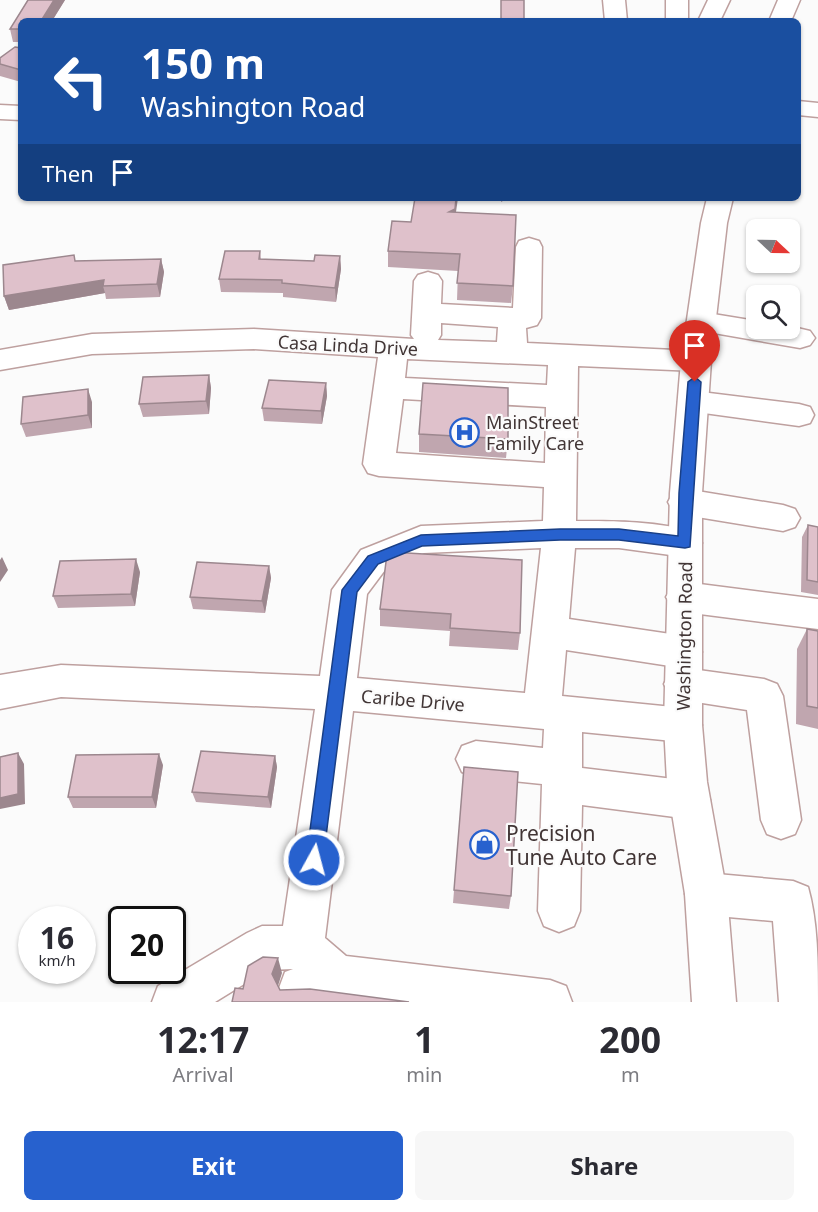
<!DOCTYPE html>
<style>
body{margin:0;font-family:"Noto Sans",sans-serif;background:#f7f7f7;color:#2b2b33;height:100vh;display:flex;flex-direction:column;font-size:22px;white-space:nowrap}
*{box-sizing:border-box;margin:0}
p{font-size:20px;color:#7c7c81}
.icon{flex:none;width:33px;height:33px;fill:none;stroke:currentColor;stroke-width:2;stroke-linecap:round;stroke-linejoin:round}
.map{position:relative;height:1002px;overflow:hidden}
.drawer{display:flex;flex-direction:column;background:#fff;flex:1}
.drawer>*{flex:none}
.top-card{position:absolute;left:18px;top:18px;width:783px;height:183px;border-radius:9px;box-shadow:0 2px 4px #0004;background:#1a4fa0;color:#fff;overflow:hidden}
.needle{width:39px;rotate:112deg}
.tools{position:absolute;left:746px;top:219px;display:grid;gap:12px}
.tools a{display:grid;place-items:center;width:54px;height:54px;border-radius:9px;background:#fff;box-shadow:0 2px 4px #0004;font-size:30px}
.speed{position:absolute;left:18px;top:906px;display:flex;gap:12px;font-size:30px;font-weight:700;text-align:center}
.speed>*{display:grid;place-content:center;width:78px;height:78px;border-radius:50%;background:#fff;box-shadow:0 2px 4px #0004;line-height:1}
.speed small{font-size:15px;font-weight:400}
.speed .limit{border:3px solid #111;border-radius:9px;background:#fff;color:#111}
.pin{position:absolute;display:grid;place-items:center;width:51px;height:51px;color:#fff;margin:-62px -26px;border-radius:50% 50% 50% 0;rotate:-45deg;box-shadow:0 0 6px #0007}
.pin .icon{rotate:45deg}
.me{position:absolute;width:66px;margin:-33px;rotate:7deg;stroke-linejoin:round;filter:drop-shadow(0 0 4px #0008)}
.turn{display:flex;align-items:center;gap:21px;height:126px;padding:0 24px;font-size:27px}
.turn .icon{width:78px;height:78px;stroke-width:2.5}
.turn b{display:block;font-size:42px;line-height:51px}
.then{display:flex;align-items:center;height:57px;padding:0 24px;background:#0003;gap:12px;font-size:22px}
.eta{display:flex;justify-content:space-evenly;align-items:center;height:102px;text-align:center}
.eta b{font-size:36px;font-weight:700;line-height:42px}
.primary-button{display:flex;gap:12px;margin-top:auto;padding:12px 24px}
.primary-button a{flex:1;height:69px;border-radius:9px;background:#2761ce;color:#fff;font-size:24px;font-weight:700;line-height:69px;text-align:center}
.primary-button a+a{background:#f7f7f7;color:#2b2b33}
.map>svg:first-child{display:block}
</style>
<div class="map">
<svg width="818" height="1002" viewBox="0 0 818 1002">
<rect width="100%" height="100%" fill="#fbfbfb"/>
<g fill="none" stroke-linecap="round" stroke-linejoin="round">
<defs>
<path id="minor" d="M666,0H688V21H666Z
M708,0H730L720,21H698Z
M798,101L818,103V117L798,115Z
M0,105L21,106V120L0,119Z
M529,238L539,241L542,247L541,318L537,325L526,328L527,343L696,351L706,354L711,361L706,368L696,371L578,366L576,521C615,521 659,521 697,533L702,543L697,553L685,557L619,548H575L569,619L684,636L697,641L702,652L697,663L684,668L764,679L777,684L783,696L801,820L795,834L781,839L767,834L761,820L747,710L683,700L670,696L664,684L670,672L683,668L566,650L562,696L683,708L697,713L702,725L697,737L683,742L582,732V768L690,781L704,787L710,800L704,813L690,819L582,805L580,911L574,926L559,932L544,926L538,911L542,784L476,777L462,772L456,759L462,746L476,741L543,748L544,729L353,711L325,938L346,956L550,980L566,986L572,1002H361C335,999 310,1002 284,1002L279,988L285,972L293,969L267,970L215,1002H152L158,986L247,933L262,926H283L315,709L61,697L0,709V675L61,665L320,676L332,590L361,550L421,526L543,521L544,487L379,476L368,473L363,464L378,357L254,349L92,354L0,370V350L92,334L254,329L414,339L411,335L414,281L418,275L428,272L438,275L442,281L441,304L513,308L516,247L519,241ZM441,323L498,327L497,342L438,340L441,335ZM407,359L548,365L547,385L405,378ZM403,399L546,407L545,463L396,453ZM541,548L525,693L357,678L367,594L385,570L424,553Z
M701,312L756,321V328H789V326L810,331L815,338L810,345L800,348L691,329L687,322L691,315Z
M693,391L799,404L810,407L814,415L810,423L799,426L682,410L678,402L682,394Z
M685,489L783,505L795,509L800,518L795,527L783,531L685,515L673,511L668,502L673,493Z
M684,582L818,599V629L684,612L672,607L666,597L672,587Z
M706,873L793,881L808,887C818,922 818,964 818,1002H779L773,921L706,915L691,909L685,894L691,879Z"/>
<path id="major" d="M603,0H625L627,21H605Z
M778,0H800L791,21H769Z
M707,198H733L727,223L711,361L702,493V725L707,782L727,894L736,1002H692L685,894L667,782L664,725L670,493L681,361L701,223Z"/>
</defs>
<use href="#minor" stroke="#bea09f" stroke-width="3"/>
<use href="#major" stroke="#bea09f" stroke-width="3"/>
<use href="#minor" fill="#fff" fill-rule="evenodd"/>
<use href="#major" fill="#fff" fill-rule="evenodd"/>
</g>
<path fill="#c0a6af" d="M28,0H65L52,21H21V42H13L10,29Z
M21,48V82L0,76V58Z
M456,212L513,286L511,303L457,300L458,271L388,267V251L411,222Z
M260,251L261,259L314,261L340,256L341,269L336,302L283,297V293L221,292L219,279Z
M161,259L164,272L160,297L106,299L105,293L9,310L4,296L76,261Z
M209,375L211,388L209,414L143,417L139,404Z
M326,383L327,396L322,424L264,421L262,408Z
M92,402V428L26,437L21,424Z
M419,434L508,439L506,458L419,452Z
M808,525L818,527V595L801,592L802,537Z
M387,554L520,633L518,650L449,646L450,631L380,626V609Z
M269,566L271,578L265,613L193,609L190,597Z
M140,572L135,606L58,608L53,596Z
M807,629L818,631V729L796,724L797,649Z
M275,756L277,767L271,808L196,802L192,792Z
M163,765L156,808H73L68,797Z
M464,767L511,896L509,909L453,903Z"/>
<path fill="#9c878e" d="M54,0H65L52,21H41Z
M456,198H458L454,226L449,212Z
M502,198H508L501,202Z
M340,256L341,269L336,302L335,288Z
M161,259L164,272L160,297L157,284Z
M104,280L103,286L105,293L9,310L4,296Z
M209,375L211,388L209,414L206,401Z
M326,383L327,396L322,424L321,411Z
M88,389L92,402V428L88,415Z
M2,557L8,570L0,582V560Z
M136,559L140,572L135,606L131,594Z
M269,566L271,578L265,613L262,601Z
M18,753L24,764L25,804L0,809V798Z
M159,754L163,765L156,808L152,797Z
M275,756L277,767L271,808L268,797Z
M278,958L282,973L277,989L272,974Z"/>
<path fill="#dfc1cb" stroke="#9c878e" stroke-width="1.5" d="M28,0H54L41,21H21V29H10Z
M501,0H524V21H501Z
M15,47L21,48V70L0,64V58Z
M415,198H456L455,209L449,212L516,215L513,286L457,283L460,254L388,251L392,221L411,222Z
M225,251H260L259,259L314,261L315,255L340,256L335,288L282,283V280L219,279Z
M74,255L75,261L161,259L157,284L103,286L104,280L4,296L3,265Z
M209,375L206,401L139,404L143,377Z
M269,380L326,383L321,411L262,408Z
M423,383L508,388V439L419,434Z
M88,389V415L21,424L23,397Z
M808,525L818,527V582L807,580Z
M391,552L522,560L520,633L450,628L451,614L380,609L387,554Z
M136,559L131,594L53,596L60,561Z
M197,562L269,566L262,601L190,597Z
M807,629L818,631V708L807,706Z
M201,751L275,756L268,797L192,792Z
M18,753V794L0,798V757Z
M159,754L152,797H68L76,755Z
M464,767L518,772L511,896L454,890Z
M263,957L278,958L272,974L280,990L310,989L409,1002H232L235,988L243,989L248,966Z"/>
<path fill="#2761ce" stroke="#193f86" stroke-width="1.5" d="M695,377L701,382L690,547L685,548L619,540H560L422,546L378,564L357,592L323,860L320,866L314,868L308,866L306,860L342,590L368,556L421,535L560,529H619L678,536L679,493L688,382Z"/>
<defs>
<symbol id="hospital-ring" viewBox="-11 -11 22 22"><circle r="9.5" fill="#fbfbfb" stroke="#2761ce" stroke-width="1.5"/><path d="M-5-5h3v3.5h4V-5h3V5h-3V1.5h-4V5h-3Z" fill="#2761ce"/></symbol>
<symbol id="shop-ring" viewBox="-11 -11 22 22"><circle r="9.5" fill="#fbfbfb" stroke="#2761ce" stroke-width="1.5"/><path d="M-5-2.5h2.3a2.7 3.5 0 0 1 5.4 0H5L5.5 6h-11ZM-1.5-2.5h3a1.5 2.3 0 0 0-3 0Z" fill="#2761ce"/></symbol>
</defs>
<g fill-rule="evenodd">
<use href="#hospital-ring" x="448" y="416" width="33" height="33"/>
<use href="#shop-ring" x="468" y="828" width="33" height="33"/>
</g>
<g text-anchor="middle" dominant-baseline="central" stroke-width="4.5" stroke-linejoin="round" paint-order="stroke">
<g font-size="18" fill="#413535" stroke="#fbfbfb">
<text transform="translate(348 345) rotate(3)">Casa Linda Drive</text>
<text transform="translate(684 636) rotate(-89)">Washington Road</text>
<text transform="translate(413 700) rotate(5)">Caribe Drive</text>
</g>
<g font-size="18" fill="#413535" stroke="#fbfbfb" text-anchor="start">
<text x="486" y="422">MainStreet<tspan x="486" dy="21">Family Care</tspan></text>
</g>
<g font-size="21" fill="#413535" stroke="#fbfbfb" text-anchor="start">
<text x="506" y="833">Precision<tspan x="506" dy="24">Tune Auto Care</tspan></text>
</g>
</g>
</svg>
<div class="tools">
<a><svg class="needle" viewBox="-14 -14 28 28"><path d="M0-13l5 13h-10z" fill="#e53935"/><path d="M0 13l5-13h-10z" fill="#7c7c81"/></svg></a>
<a><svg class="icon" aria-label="search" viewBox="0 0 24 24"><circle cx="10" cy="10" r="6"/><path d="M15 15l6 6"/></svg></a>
</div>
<div class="speed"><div>16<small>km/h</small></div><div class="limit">20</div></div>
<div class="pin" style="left:695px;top:382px;background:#d93025"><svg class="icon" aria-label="arrive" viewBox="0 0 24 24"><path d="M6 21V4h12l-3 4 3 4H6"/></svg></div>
<svg class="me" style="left:314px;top:860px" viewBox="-20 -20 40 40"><circle r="17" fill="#2761ce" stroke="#fff" stroke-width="3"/><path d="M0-11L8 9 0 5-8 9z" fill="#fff"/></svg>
<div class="top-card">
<div class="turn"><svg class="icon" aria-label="left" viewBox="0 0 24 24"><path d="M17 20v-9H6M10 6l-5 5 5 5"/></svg><div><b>150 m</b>Washington Road</div></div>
<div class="then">Then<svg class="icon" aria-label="arrive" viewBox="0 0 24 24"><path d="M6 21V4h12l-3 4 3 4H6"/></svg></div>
</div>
</div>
<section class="drawer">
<div class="eta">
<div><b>12:17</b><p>Arrival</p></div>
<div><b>1</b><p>min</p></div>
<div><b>200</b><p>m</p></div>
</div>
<div class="primary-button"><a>Exit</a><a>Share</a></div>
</section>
